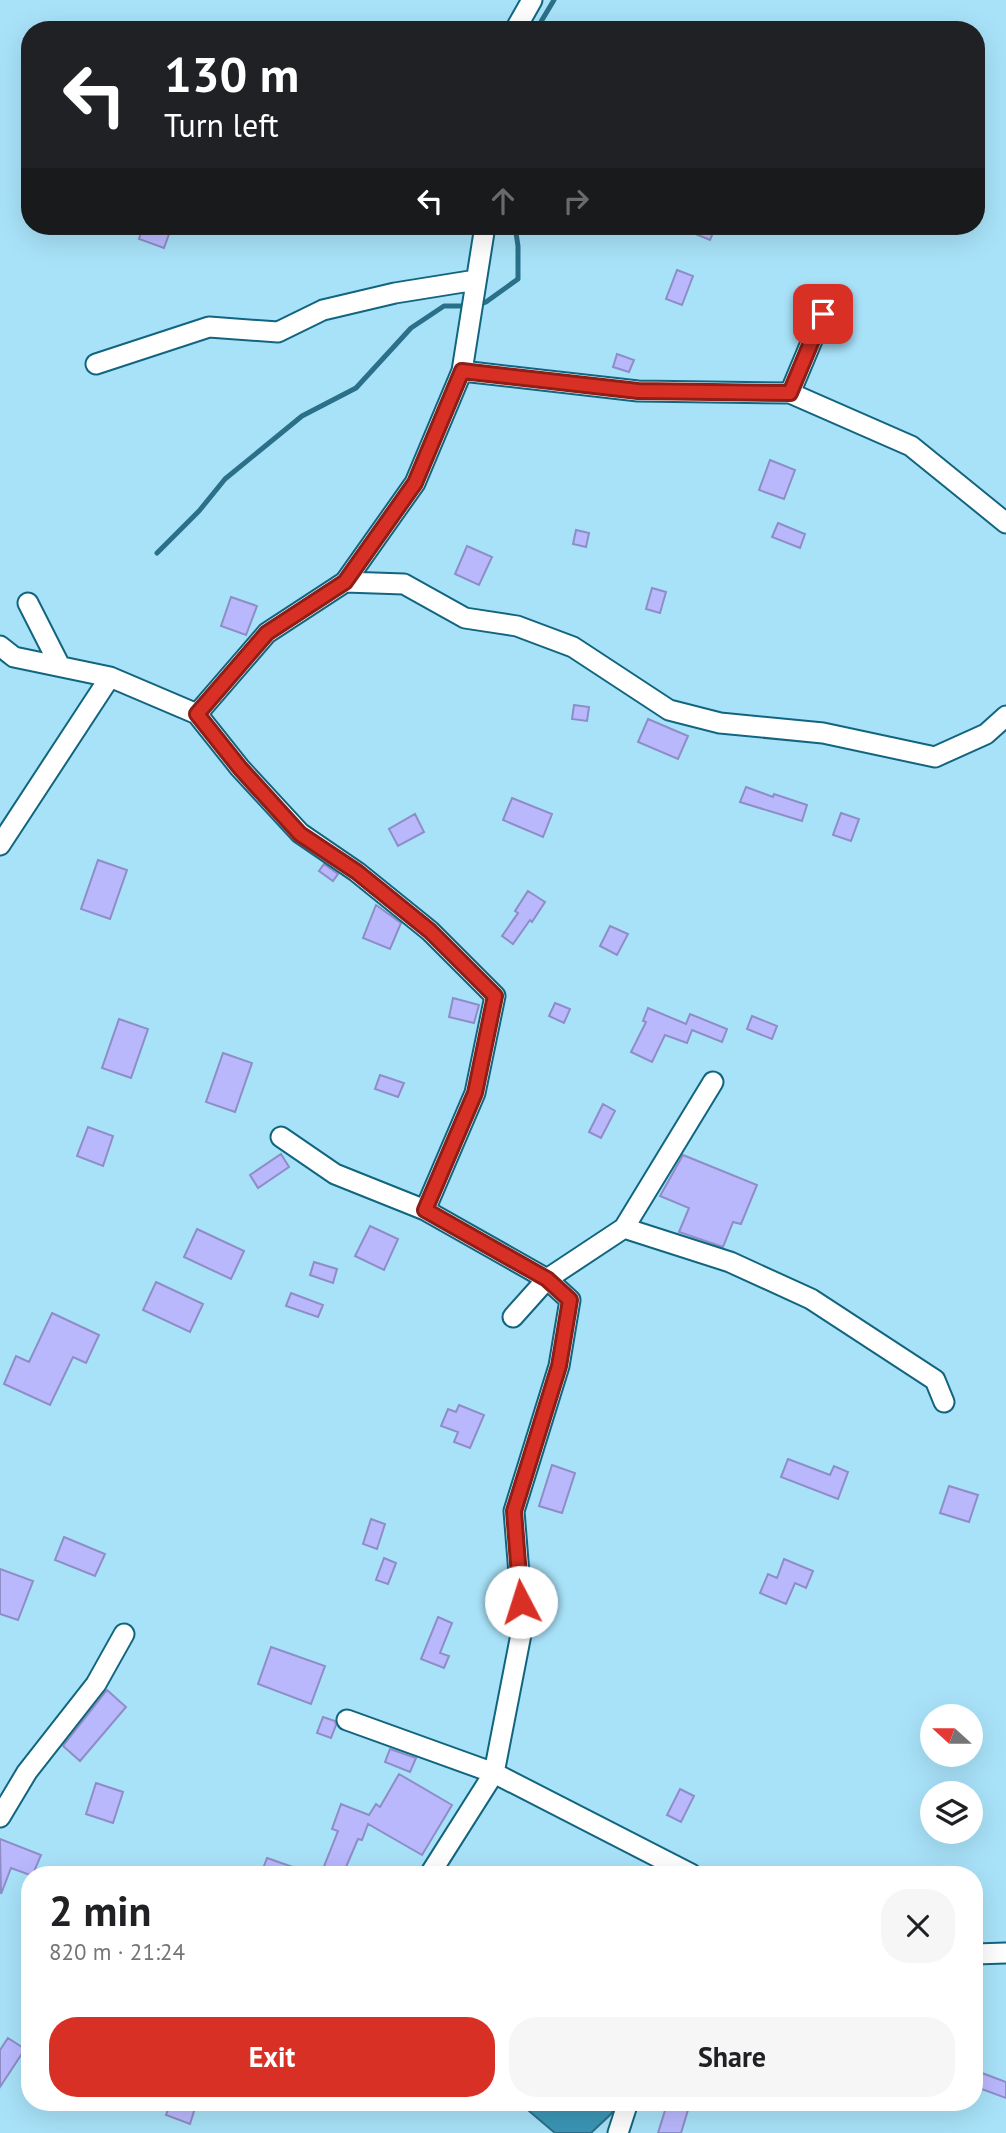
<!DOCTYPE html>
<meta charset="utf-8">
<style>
body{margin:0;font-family:"PT Sans",sans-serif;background:#f6f6f6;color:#202124;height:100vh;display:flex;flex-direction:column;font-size:26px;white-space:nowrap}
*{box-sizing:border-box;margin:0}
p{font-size:23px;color:#757577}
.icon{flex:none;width:38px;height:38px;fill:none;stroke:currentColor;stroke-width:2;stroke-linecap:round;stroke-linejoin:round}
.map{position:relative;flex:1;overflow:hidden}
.details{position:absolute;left:21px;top:1866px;width:962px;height:245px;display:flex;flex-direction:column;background:#fff;border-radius:28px;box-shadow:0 7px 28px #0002}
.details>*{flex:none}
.guide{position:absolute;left:21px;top:21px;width:964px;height:214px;border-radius:28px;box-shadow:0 7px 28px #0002;background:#202124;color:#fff;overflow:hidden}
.needle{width:46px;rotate:291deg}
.fabs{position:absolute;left:920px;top:1704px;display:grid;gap:14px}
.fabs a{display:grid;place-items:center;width:63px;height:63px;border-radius:50%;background:#fff;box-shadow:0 7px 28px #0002;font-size:35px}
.pin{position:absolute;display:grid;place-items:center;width:60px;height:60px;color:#fff;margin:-30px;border-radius:14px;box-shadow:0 4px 10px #0006}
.me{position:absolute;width:77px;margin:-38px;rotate:355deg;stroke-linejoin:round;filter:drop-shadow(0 0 5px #0008)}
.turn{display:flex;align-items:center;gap:24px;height:147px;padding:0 28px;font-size:32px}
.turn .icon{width:91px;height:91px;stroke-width:2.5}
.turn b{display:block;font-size:49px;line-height:60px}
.lanes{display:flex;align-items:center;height:66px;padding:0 28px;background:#0003;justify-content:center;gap:35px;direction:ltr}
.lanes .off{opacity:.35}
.round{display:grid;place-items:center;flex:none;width:74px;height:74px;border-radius:28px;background:#f6f6f6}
.headline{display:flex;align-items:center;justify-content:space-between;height:119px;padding:0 28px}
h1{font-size:42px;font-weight:700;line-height:52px}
.primary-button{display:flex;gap:14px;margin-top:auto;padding:14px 28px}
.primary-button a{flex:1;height:80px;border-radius:28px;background:#d93025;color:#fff;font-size:28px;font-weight:700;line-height:80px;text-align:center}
.primary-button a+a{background:#f6f6f6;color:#202124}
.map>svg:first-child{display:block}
</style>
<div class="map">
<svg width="1006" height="2133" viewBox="0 0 1006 2133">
<rect width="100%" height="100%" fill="#a8e2f9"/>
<path fill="#3b96b6" stroke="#2a7089" stroke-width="2" d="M527,2102H618L611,2114L591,2133H555L529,2111Z"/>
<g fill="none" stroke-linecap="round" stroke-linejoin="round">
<path stroke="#2a7089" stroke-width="5" d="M536,30L554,0
M478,305L486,302L518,279V246L515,226
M157,553L199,511L225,479L302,416L356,388L411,328L444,306H468"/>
</g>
<path fill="#b9b8fd" stroke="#8e8dc6" stroke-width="2" d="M143,226H172L164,248L139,239Z
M676,226H716L710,240Z
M677,270L693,276L682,305L666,299Z
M617,354L634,360L629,372L613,367Z
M770,460L795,470L784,499L759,490Z
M778,523L805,534L800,548L772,537Z
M576,530L589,533L586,547L573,544Z
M467,546L492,557L479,585L455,574Z
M652,588L666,592L660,613L646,609Z
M231,597L257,606L246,635L221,626Z
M574,705L589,707L587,721L572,719Z
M648,719L688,736L678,759L638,742Z
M746,787L773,797L774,794L807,805L802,821L740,802Z
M512,798L552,814L543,837L503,820Z
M841,813L859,819L851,841L833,835Z
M415,814L424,832L398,846L389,829Z
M98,860L127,870L110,919L81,909Z
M324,864L338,874L333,881L319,871Z
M528,891L545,902L532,922L530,920L513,944L502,936L518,913L515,911Z
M376,905L401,923L390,949L363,938Z
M610,926L628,934L617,955L600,946Z
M453,998L479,1005L474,1023L449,1017Z
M555,1003L570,1009L564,1023L549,1016Z
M648,1008L686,1024L690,1014L727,1029L722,1042L692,1030L687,1043L665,1035L652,1062L631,1052L646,1022L643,1021Z
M752,1016L777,1026L772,1039L747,1029Z
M119,1019L148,1029L131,1078L102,1068Z
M223,1053L252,1063L235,1112L206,1102Z
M380,1075L404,1083L398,1097L375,1089Z
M603,1104L615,1111L601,1138L589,1132Z
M88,1127L113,1136L103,1166L77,1156Z
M281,1154L289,1167L258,1188L250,1175Z
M683,1155L757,1185L741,1224L733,1222L723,1247L679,1232L689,1208L660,1196Z
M370,1226L398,1239L384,1270L355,1256Z
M197,1229L244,1251L231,1279L184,1257Z
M314,1262L337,1269L333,1283L310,1275Z
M156,1282L203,1304L190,1332L143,1310Z
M291,1293L323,1305L318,1317L286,1306Z
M52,1313L99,1335L86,1363L73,1357L50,1405L4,1384L16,1356L29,1362Z
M459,1405L484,1415L470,1448L454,1442L458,1432L441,1426L448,1409L456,1412Z
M788,1459L830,1475L834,1466L848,1472L838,1499L781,1477Z
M552,1465L575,1473L562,1513L539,1506Z
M949,1486L978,1495L969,1522L940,1513Z
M371,1519L385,1524L377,1549L363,1544Z
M64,1537L105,1554L95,1576L55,1560Z
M384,1558L396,1563L388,1584L376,1580Z
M784,1559L813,1571L806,1588L795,1583L786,1604L760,1593L768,1574L777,1578Z
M0,1569L33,1581L18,1620L0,1614Z
M438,1617L452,1623L440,1653L449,1656L444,1668L421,1659Z
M271,1647L325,1666L311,1704L258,1684Z
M107,1690L126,1707L80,1761L63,1746Z
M323,1717L335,1721L336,1725L331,1738L317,1733Z
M390,1749L416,1758L410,1772L385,1762Z
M399,1774L452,1805L422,1855L368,1824L362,1840L358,1839L343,1874H321L338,1831L332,1829L341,1804L369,1815L376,1804L380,1807Z
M96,1783L123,1792L113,1823L86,1814Z
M680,1789L694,1796L681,1822L667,1815Z
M0,1839L41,1855L33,1874L30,1875L11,1868L1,1894Z
M267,1858L307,1872V1874H261Z
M8,2038L25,2049L0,2087V2050Z
M982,2073L1006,2082V2098L976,2087Z
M171,2102H178L195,2108L190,2124L166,2115Z
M667,2104L688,2110L681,2133H658Z"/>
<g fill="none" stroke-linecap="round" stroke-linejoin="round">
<defs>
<path id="minor" d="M515,30L532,0
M96,364L209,327L278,332L323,310L395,293L476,280
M462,371L485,226
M790,393L823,314
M345,582L404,584L465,618L517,626L573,647L669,710L720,723L823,733L935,757L986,734L1006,716
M28,603L60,666
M0,646L14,657L110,677L197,714L240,768L300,833L357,872L430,931L495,996L475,1093L425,1210
M197,714L267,633L345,582L415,483L462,371L638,391L790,393L911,446L1006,523
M0,845L110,677
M713,1082L624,1228L730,1262L811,1299L935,1380L944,1402
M281,1137L335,1174L425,1210L547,1279L570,1300L559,1366L514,1511L523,1624L494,1773L347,1720
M513,1317L547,1279L624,1228
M0,1817L27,1772L96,1684L124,1634
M430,1874L494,1773L691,1874
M975,1954L1006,1953
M618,2133L628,2102"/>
</defs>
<use href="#minor" stroke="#12657f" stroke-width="23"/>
<use href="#minor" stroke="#fff" stroke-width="19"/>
</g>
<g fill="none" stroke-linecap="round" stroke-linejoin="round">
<defs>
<path id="route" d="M521,1602L514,1511L559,1366L570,1300L547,1279L425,1210L475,1093L495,996L430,931L357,872L300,834L240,768L197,714L267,633L345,582L415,483L462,371L638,391L790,393L823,314"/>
</defs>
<use href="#route" stroke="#8d1f18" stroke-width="18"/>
<use href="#route" stroke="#d93025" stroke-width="12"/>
</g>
</svg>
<div class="fabs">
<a><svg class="needle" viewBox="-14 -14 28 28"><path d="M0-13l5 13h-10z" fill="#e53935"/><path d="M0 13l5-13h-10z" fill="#757577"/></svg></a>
<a><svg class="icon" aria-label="layers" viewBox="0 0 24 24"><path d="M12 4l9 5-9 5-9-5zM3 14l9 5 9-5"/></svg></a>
</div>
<div class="pin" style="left:823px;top:314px;background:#d93025"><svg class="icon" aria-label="arrive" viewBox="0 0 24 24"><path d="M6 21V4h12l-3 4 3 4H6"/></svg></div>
<svg class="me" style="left:521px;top:1602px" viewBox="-20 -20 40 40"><circle r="19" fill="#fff"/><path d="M0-13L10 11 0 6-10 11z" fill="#d93025"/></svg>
<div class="guide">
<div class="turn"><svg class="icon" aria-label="left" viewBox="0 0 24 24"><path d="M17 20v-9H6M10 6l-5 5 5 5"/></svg><div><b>130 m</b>Turn left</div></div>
<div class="lanes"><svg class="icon" aria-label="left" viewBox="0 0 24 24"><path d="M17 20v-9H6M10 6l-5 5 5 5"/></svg><svg class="icon off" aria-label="ahead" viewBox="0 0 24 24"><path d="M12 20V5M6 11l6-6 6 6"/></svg><svg class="icon off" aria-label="right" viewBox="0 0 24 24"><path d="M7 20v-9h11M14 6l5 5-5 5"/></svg></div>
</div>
<section class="details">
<div class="headline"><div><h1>2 min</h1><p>820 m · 21:24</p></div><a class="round"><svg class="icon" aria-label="close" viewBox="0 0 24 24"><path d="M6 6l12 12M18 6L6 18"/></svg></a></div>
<div class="primary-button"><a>Exit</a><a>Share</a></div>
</section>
</div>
